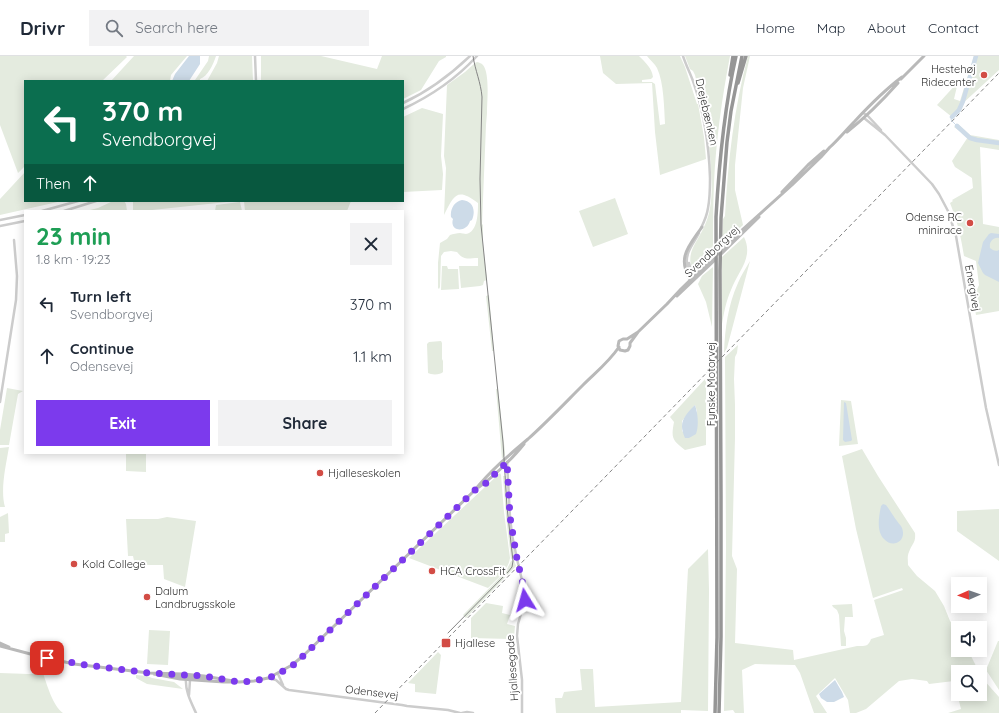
<!DOCTYPE html>
<meta charset="utf-8">
<style>
body{margin:0;font-family:Quicksand,sans-serif;background:#f2f2f3;color:#1f2937;height:100vh;display:flex;flex-direction:column;font-size:15px;white-space:nowrap}
*{box-sizing:border-box;margin:0}
p{font-size:13px;color:#747a83}
.icon{flex:none;width:22px;height:22px;fill:none;stroke:currentColor;stroke-width:2;stroke-linecap:round;stroke-linejoin:round}
.map{position:relative;flex:1;overflow:hidden}
.drawer{position:absolute;left:24px;top:154px;width:380px;height:244px;display:flex;flex-direction:column;background:#fff;border-radius:0px;box-shadow:0 2px 10px #0003}
.drawer>*{flex:none}
.top-card{position:absolute;left:24px;top:24px;width:380px;height:122px;border-radius:0px;box-shadow:0 2px 10px #0003;background:#0b6e4f;color:#fff;overflow:hidden}
.needle{width:26px;rotate:268deg}
.tools{position:absolute;left:951px;top:521px;display:grid;gap:8px}
.tools a{display:grid;place-items:center;width:36px;height:36px;border-radius:0px;background:#fff;box-shadow:0 2px 10px #0003;font-size:20px}
.pin{position:absolute;display:grid;place-items:center;width:34px;height:34px;color:#fff;margin:-17px;border-radius:8px;box-shadow:0 2px 6px #0006}
.me{position:absolute;width:44px;margin:-22px;rotate:352deg;stroke-linejoin:round;filter:drop-shadow(0 0 3px #0008)}
.turn{display:flex;align-items:center;gap:14px;height:84px;padding:0 12px;font-size:18px}
.turn .icon{width:52px;height:52px;stroke-width:2.5}
.turn b{display:block;font-size:28px;line-height:34px}
.then{display:flex;align-items:center;height:38px;padding:0 12px;background:#0003;gap:8px;font-size:15px}
.round{display:grid;place-items:center;flex:none;width:42px;height:42px;border-radius:0px;background:#f2f2f3}
.summary{display:flex;align-items:center;justify-content:space-between;height:68px;padding:0 12px}
h1{font-size:24px;font-weight:800;line-height:30px;color:#1e9e55}
.cta{display:flex;gap:8px;margin-top:auto;padding:8px 12px}
.cta a{flex:1;height:46px;border-radius:0px;background:#7c3aed;color:#fff;font-size:16px;font-weight:800;line-height:46px;text-align:center}
.cta a+a{background:#f2f2f3;color:#1f2937}
ul{padding:0;list-style:none}
li{display:flex;align-items:center;gap:12px;height:52px;padding:0 12px}
li div{flex:1}
li b{display:block;font-size:15px}
li em{font-style:normal}
header{display:flex;align-items:center;gap:24px;box-sizing:border-box;height:56px;padding:0 20px;background:#fff;border-bottom:1px solid #e0e1e3}
header strong{font-size:19px}
nav{display:flex;gap:22px;margin-inline-start:auto;font-size:14px}
.search{width:280px;height:36px;background:#f2f2f3;display:flex;align-items:center;gap:10px;box-sizing:border-box;padding:0 14px;border-radius:0px;color:#747a83;font-size:15px}
.map>svg:first-child{display:block}
</style>
<header>
<strong>Drivr</strong>
<div class="search"><svg class="icon" aria-label="search" viewBox="0 0 24 24"><circle cx="10" cy="10" r="6"/><path d="M15 15l6 6"/></svg>Search here</div>
<nav><a>Home</a><a>Map</a><a>About</a><a>Contact</a></nav>
</header>
<div class="map">
<svg width="999" height="657" viewBox="0 0 999 657">
<rect width="100%" height="100%" fill="#fff"/>
<path fill="#e4ebdf" fill-rule="evenodd" d="M0,0H126L127,1L102,25H25V110L18,117L0,69Z
M134,0H187L171,19L170,25H111Z
M209,0H216C213,9 208,20 200,23V25H195V24L208,5Z
M219,0H252L253,25H207L217,7Z
M261,0H321L377,13L382,0H446V1L439,5L421,34L403,43V25H261Z
M600,0H639C645,6 652,12 653,21L651,23L642,24V26H652L655,28L660,69L665,68C664,52 664,27 657,12C655,8 650,4 647,0H680L685,11L697,48H698L704,81L706,103L660,119L655,76L652,27L616,28L603,17Z
M685,0H730C722,42 716,84 714,127C713,151 713,174 713,197L697,214L692,212C686,197 697,186 703,173C706,167 709,159 710,152C712,140 712,128 711,116C710,81 703,52 695,19L693,15L690,13Z
M748,0H750L743,32L735,109V134L743,169L722,189L723,163L725,160C728,105 734,52 748,0Z
M974,0H999V14L961,49L957,56L952,61L937,49L958,26L954,43L960,45Z
M477,6C480,7 481,7 483,9C490,18 487,45 487,56V57L486,69L482,168L483,169V188L487,224L484,225L483,229L480,230L461,232L459,210H478V202C468,202 464,205 457,196L451,195L444,196L441,200L440,231L439,233L438,232V207L440,187L447,183L450,179C453,178 457,177 460,177C461,177 465,178 466,178C478,176 478,156 478,147C457,131 454,139 444,159L446,112L444,100L447,29L465,16L475,7Z
M422,52L443,58L441,100L443,118L442,134L403,136V61Z
M958,68L970,79L999,84V94L980,91L983,168L999,171V255L976,259L973,243L979,229L976,205L964,200C961,181 957,164 950,147L953,145L952,144L973,132L972,122L955,111L952,105L968,81L954,71Z
M25,116V145H62L0,159V143Z
M615,142L628,178L593,191L579,155Z
M113,145H124L126,148L127,155H86L98,152Z
M133,145H236L143,155H133Z
M244,145H351L347,155H245Z
M240,146L242,155H215L216,149Z
M744,181C754,202 738,215 731,234C726,245 724,257 722,268V201Z
M750,205L727,292L724,297C725,272 728,249 738,227C741,219 746,212 750,205Z
M442,210H447L448,213H458L459,233L441,234Z
M713,211L712,271L706,246L698,228L702,220Z
M489,239L494,295H492L486,240Z
M441,285L442,287V303L443,305V316C441,319 431,319 428,317L427,288L429,286Z
M738,289L737,297L735,301L734,323L735,349V382L732,500L737,513L735,587L793,594L794,604L857,590C865,590 868,591 871,583L884,579L874,544L903,534L902,532L873,542L856,473L842,400L862,393L878,420L915,477C916,487 912,487 909,496C907,500 908,505 908,509L917,520L935,535L944,550L950,565L958,576V594H968L979,616H958V638H980V618L982,622L999,641V657H948L961,653L954,625L929,628L927,625L912,623L899,625L866,653L856,657H850L848,644L835,622L816,640L827,657H814L800,617L795,609L755,608L742,614L744,657H735L733,654L724,655L726,491L725,301Z
M706,322V389L685,394C672,384 671,382 674,366L670,361ZM695,349L697,355L689,382L682,375V365Z
M7,332L23,335L18,338L9,389H0V374Z
M496,333H498L505,396V399L502,403Z
M841,344L851,345L858,388L839,390Z
M9,391C6,409 0,434 5,451H0V392Z
M126,397H146V416L126,415Z
M500,417L501,419L504,456L510,502C508,515 497,523 488,532L409,502Z
M503,420H506L508,459L515,501L511,503L506,460Z
M999,453V505L957,475V455Z
M8,457L9,477L5,478V486H0V461Z
M167,461L196,465L185,531L164,523L163,509H135L133,500H128L126,463H158Z
M708,493L709,534L708,655L681,654V657H556L555,642H562L564,636L582,634L580,613H593L595,651L681,646L688,513Z
M514,504L516,510L466,562L463,559L506,515L511,505Z
M486,547L503,550L502,557L510,559L507,568L515,570L514,581L512,583L471,582V562Z
M852,548L853,561H845L844,575L846,582V590H841L839,559L837,554L833,551L832,549Z
M149,574L170,575L168,609L147,608Z
M998,585H999V634L986,614Z
M438,596L441,599L436,638L415,636V628L408,627Z
M0,617L29,618L43,617C47,629 53,650 63,657H0Z
M136,619L147,620L152,622L174,626L183,633L147,628L136,622Z"/>
<path fill="#cddbe8" d="M189,0H200V8L189,25H172L175,18Z
M462,144C473,145 476,154 472,164L470,165C467,177 449,176 453,163L451,161C450,153 454,146 462,144Z
M991,177L999,178V182C993,181 989,186 990,192C993,194 995,196 999,194V226L985,219L983,217L978,207L983,186L989,178Z
M844,346L846,347L852,384L851,385L845,386L843,384Z
M695,349C698,358 699,369 696,378L689,382H685C678,367 684,360 695,349Z
M883,448L886,449C890,454 893,460 897,465C898,467 901,469 902,472C907,485 893,493 884,483C876,475 879,460 881,450Z
M835,624L842,636L844,641L834,646H827L821,642L819,638Z"/>
<g fill="none" stroke-linecap="round" stroke-linejoin="round">
<path stroke="#cddbe8" stroke-width="1" d="M952,61L951,64L957,70"/>
<path stroke="#cddbe8" stroke-width="4.5" d="M952,61L959,54L963,45L976,0
M957,70L970,82L977,84L999,87"/>
<path stroke="#ccc" stroke-width="2.5" d="M255,0L256,25
M683,0C686,9 690,17 693,25C704,56 709,89 710,122C710,132 710,142 708,152C707,159 704,166 701,172
M403,47C429,35 449,20 470,0
M403,53C431,40 456,23 477,0
M863,57L867,59L881,74
M864,62L885,79L932,128L939,138L948,155L956,180L986,352L999,409
M42,155L78,145
M64,155L96,145
M0,164L25,159
M0,170L25,165
M689,207C690,213 692,217 698,216
M692,224C692,219 688,214 687,209C685,196 694,187 699,177
M0,346L16,244L17,220L14,184
M507,406L510,461L512,479L517,503L525,537V544L518,568L517,580L522,624V657
M278,618L283,629
M268,622L276,624L286,633L289,634L402,649L407,650L448,654L460,657
M186,623C185,635 191,646 196,657
M189,639L190,624
M462,657L467,656L473,657"/>
<path stroke="#b9b9b9" stroke-width="3" d="M901,23L924,0
M847,76C866,61 882,45 898,27
M829,92C838,84 846,74 855,65C868,51 886,33 902,21
M782,136L808,109L824,95
M720,199L759,161
M691,225C676,202 689,190 702,171
M677,240L716,203
M638,276L627,283H623L619,285L618,290L620,294L625,295L628,294L630,290V287L638,276L667,248L681,233L742,174L792,129L821,101L830,91
M479,431C493,421 513,402 524,388
M0,587L9,591
M0,590L38,600L74,608L149,617L183,618L204,620L239,626L254,625L268,622L274,619L292,609L303,600L475,434C490,415 509,399 528,383C547,366 565,347 583,329C595,317 609,306 619,291
M154,618L180,623L224,626H233
M175,620L187,621L190,620
M186,623L191,621L208,623"/>
<path stroke="#969696" stroke-width="3.5" d="M730,19L733,0
M738,27L746,0
M715,657L717,581L716,161C719,107 724,53 736,0
M719,657L721,581V441L720,215L721,162L727,86L731,55L742,0"/>
<path stroke="#848484" stroke-width="1" d="M448,577L508,516L512,511L513,505L507,451L503,386L481,169L480,123L482,41C481,27 475,14 473,0"/>
<path stroke="#848484" stroke-width="1" stroke-dasharray="4 3" stroke-linecap="butt" d="M375,657L999,17"/>
</g>
<g fill="none" stroke-linecap="round" stroke-linejoin="round">
<path stroke="#7c3aed" stroke-width="7" stroke-dasharray="0 12.6" d="M47,602L86,609L149,617L204,620L239,626L254,625L268,622L274,620L292,610L303,600L475,434L486,427L507,406L510,461L517,503L525,537V544"/>
</g>
<g fill="#d24c45" stroke="#fff" stroke-width="1.5">
<circle cx="984" cy="19" r="4"/>
<circle cx="970" cy="167" r="4"/>
<circle cx="320" cy="417" r="4"/>
<circle cx="74" cy="508" r="4"/>
<circle cx="432" cy="515" r="4"/>
<circle cx="147" cy="541" r="4"/>
<rect x="441" y="582" width="10" height="10" rx="2"/>
</g>
<g text-anchor="middle" dominant-baseline="central" stroke-width="4" stroke-linejoin="round" paint-order="stroke">
<g font-size="11" fill="#2f2f2f" stroke="#fff" text-anchor="start">
<text x="976" y="13" text-anchor="end">Hestehøj<tspan x="976" dy="13">Ridecenter</tspan></text>
<text x="962" y="161" text-anchor="end">Odense RC<tspan x="962" dy="13">minirace</tspan></text>
<text x="328" y="417">Hjalleseskolen</text>
<text x="82" y="508">Kold College</text>
<text x="440" y="515">HCA CrossFit</text>
<text x="155" y="535">Dalum<tspan x="155" dy="13">Landbrugsskole</tspan></text>
<text x="455" y="587">Hjallese</text>
</g>
<g font-size="11" fill="#2f2f2f" stroke="#fff">
<text transform="translate(707 56) rotate(77)">Drejebænken</text>
<text transform="translate(712 195) rotate(-43)">Svendborgvej</text>
<text transform="translate(973 232) rotate(80)">Energivej</text>
<text transform="translate(711 328) rotate(-90)">Fynske Motorvej</text>
<text transform="translate(512 612) rotate(-94)">Hjallesegade</text>
<text transform="translate(372 636) rotate(7)">Odensevej</text>
</g>
</g>
</svg>
<div class="tools">
<a><svg class="needle" viewBox="-14 -14 28 28"><path d="M0-13l5 13h-10z" fill="#e53935"/><path d="M0 13l5-13h-10z" fill="#747a83"/></svg></a>
<a><svg class="icon" aria-label="sound" viewBox="0 0 24 24"><path d="M4 9h4l5-4v14l-5-4H4zM17 9q2 3 0 6"/></svg></a>
<a><svg class="icon" aria-label="search" viewBox="0 0 24 24"><circle cx="10" cy="10" r="6"/><path d="M15 15l6 6"/></svg></a>
</div>
<div class="pin" style="left:47px;top:602px;background:#d93025"><svg class="icon" aria-label="arrive" viewBox="0 0 24 24"><path d="M6 21V4h12l-3 4 3 4H6"/></svg></div>
<svg class="me" style="left:525px;top:544px" viewBox="-20 -20 40 40"><path d="M0-17L14 15 0 8-14 15z" fill="#7c3aed" stroke="#fff" stroke-width="4"/></svg>
<div class="top-card">
<div class="turn"><svg class="icon" aria-label="left" viewBox="0 0 24 24"><path d="M17 20v-9H6M10 6l-5 5 5 5"/></svg><div><b>370 m</b>Svendborgvej</div></div>
<div class="then">Then<svg class="icon" aria-label="ahead" viewBox="0 0 24 24"><path d="M12 20V5M6 11l6-6 6 6"/></svg></div>
</div>
<section class="drawer">
<div class="summary"><div><h1>23 min</h1><p>1.8 km · 19:23</p></div><a class="round"><svg class="icon" aria-label="close" viewBox="0 0 24 24"><path d="M6 6l12 12M18 6L6 18"/></svg></a></div>
<ul>
<li><svg class="icon" aria-label="left" viewBox="0 0 24 24"><path d="M17 20v-9H6M10 6l-5 5 5 5"/></svg><div><b>Turn left</b><p>Svendborgvej</p></div><em>370 m</em></li>
<li><svg class="icon" aria-label="ahead" viewBox="0 0 24 24"><path d="M12 20V5M6 11l6-6 6 6"/></svg><div><b>Continue</b><p>Odensevej</p></div><em>1.1 km</em></li>
</ul>
<div class="cta"><a>Exit</a><a>Share</a></div>
</section>
</div>
